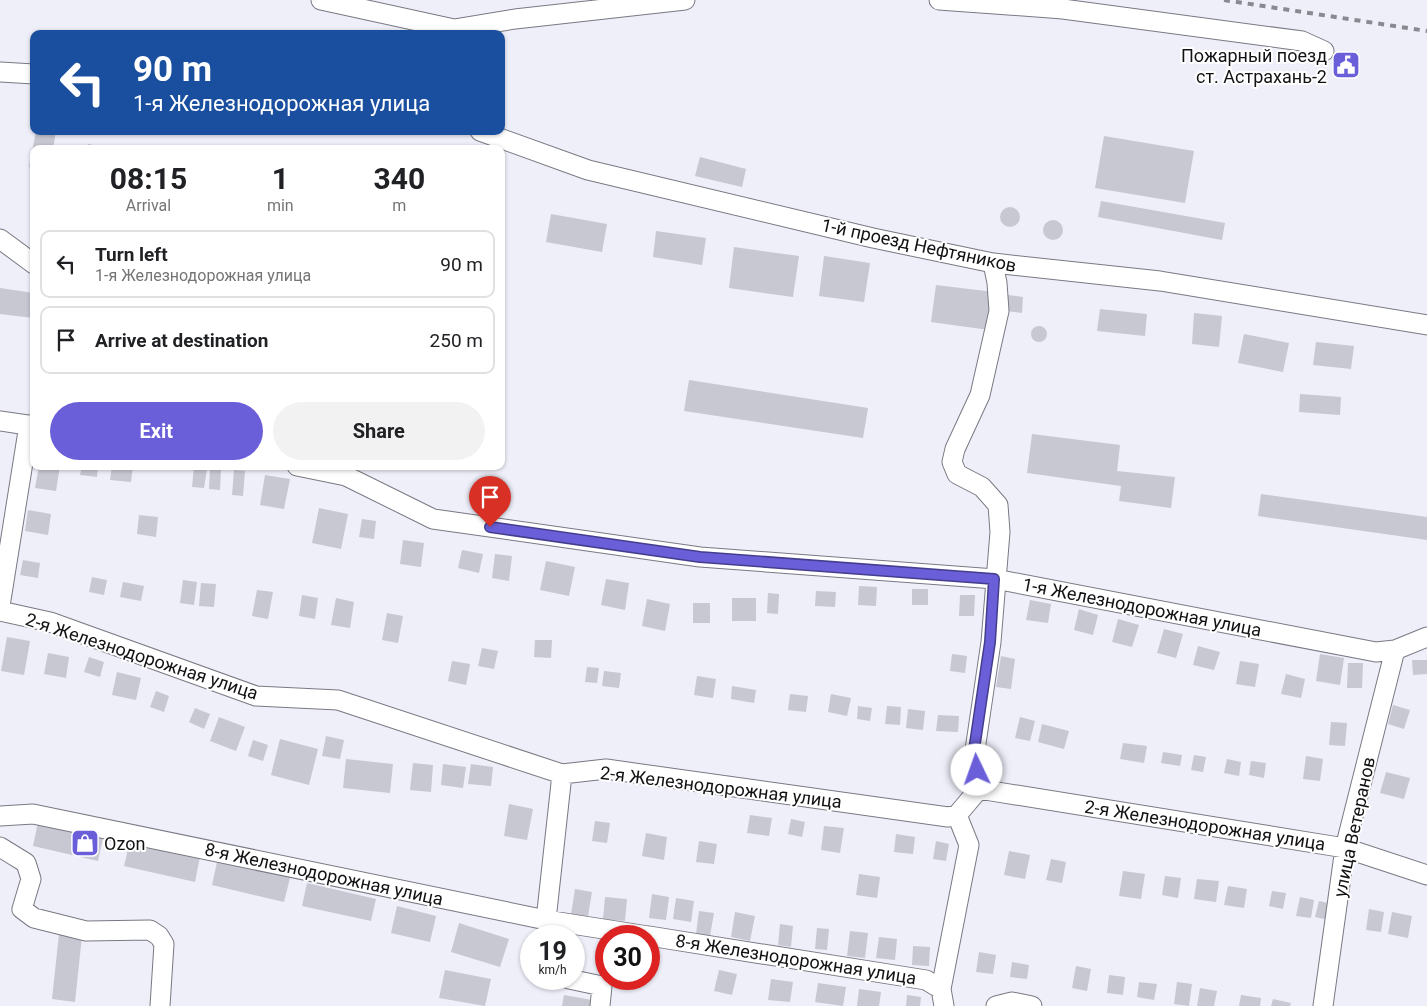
<!DOCTYPE html>
<meta charset="utf-8">
<style>
body{margin:0;font-family:Roboto,sans-serif;background:#f2f2f2;color:#202124;height:100vh;display:flex;flex-direction:column;font-size:19px;white-space:nowrap}
*{box-sizing:border-box;margin:0}
p{font-size:16px;color:#757577}
.icon{flex:none;width:28px;height:28px;fill:none;stroke:currentColor;stroke-width:2;stroke-linecap:round;stroke-linejoin:round}
.map{position:relative;flex:1;overflow:hidden}
.side{position:absolute;left:30px;top:145px;width:475px;height:325px;display:flex;flex-direction:column;background:#fff;border-radius:10px;box-shadow:0 1px 4px #0004}
.side>*{flex:none}
.guide{position:absolute;left:30px;top:30px;width:475px;height:105px;border-radius:10px;box-shadow:0 1px 4px #0004;background:#1a4fa0;color:#fff;overflow:hidden}
.speed{position:absolute;left:520px;top:925px;display:flex;gap:10px;font-size:25px;font-weight:700;text-align:center}
.speed>*{display:grid;place-content:center;width:65px;height:65px;border-radius:50%;background:#fff;box-shadow:0 1px 4px #0004;line-height:1}
.speed small{font-size:12px;font-weight:400}
.speed .limit{border:8px solid #d22;background:#fff;color:#111}
.pin{position:absolute;display:grid;place-items:center;width:42px;height:42px;color:#fff;margin:-51px -21px;border-radius:50% 50% 50% 0;rotate:-45deg;box-shadow:0 0 5px #0007}
.pin .icon{rotate:45deg}
.me{position:absolute;width:55px;margin:-28px;rotate:357deg;stroke-linejoin:round;filter:drop-shadow(0 0 4px #0008)}
.turn{display:flex;align-items:center;gap:18px;height:105px;padding:0 20px;font-size:22px}
.turn .icon{width:65px;height:65px;stroke-width:2.5}
.turn b{display:block;font-size:35px;line-height:42px}
.eta{display:flex;justify-content:space-evenly;align-items:center;height:85px;text-align:center}
.eta b{font-size:30px;font-weight:700;line-height:35px}
.button{display:flex;gap:10px;margin-top:auto;padding:10px 20px}
.button a{flex:1;height:58px;border-radius:30px;background:#6a5fd9;color:#fff;font-size:20px;font-weight:700;line-height:58px;text-align:center}
.button a+a{background:#f2f2f2;color:#202124}
ul{padding:0;list-style:none}
li{display:flex;align-items:center;gap:15px;height:68px;margin:0 10px 8px;padding:0 10px;border:2px solid #e0e0e0;border-radius:10px}
li div{flex:1}
li b{display:block;font-size:19px}
li em{font-style:normal}
.map>svg:first-child{display:block}
</style>
<div class="map">
<svg width="1427" height="1006" viewBox="0 0 1427 1006">
<rect width="100%" height="100%" fill="#eeeff9"/>
<path fill="#c7c8d2" d="M36,131H56L53,149H34V168L29,167Z
M1104,136L1194,151L1185,203L1095,188Z
M88,144L107,148V149H87Z
M700,157L746,169L742,187L695,176Z
M1101,201L1225,223L1222,240L1098,217Z
M1000 217a10 10 0 1 1 20 0a10 10 0 1 1-20 0Z
M551,214L607,224L602,252L546,242Z
M1043 230a10 10 0 1 1 20 0a10 10 0 1 1-20 0Z
M656,231L706,238L702,265L653,257Z
M734,247L799,256L793,297L729,288Z
M824,256L870,263L864,302L819,296Z
M936,285L994,292L989,330L931,322Z
M0,288L34,293V318L0,314Z
M1008,295L1023,297L1022,313L1007,311Z
M1100,309L1147,314L1145,336L1097,331Z
M1194,313L1222,316L1219,347L1192,344Z
M1031 334a8 8 0 1 1 16 0a8 8 0 1 1-16 0Z
M1244,334L1289,343L1283,372L1238,363Z
M1316,342L1354,346L1351,369L1313,365Z
M689,380L868,408L863,438L684,411Z
M1300,394L1341,397L1340,415L1299,412Z
M1032,434L1120,445L1117,471L1175,477L1171,508L1119,501L1121,486L1027,473Z
M39,466H60L56,491L35,488Z
M82,466H98L97,477L80,475Z
M112,466H133L131,482L110,480Z
M194,467L207,469L204,488L192,487Z
M210,468L221,469L220,490L209,489Z
M234,470L245,471L243,496L232,495Z
M265,475L290,479L284,509L260,505Z
M1261,494L1427,517V540L1258,516Z
M319,508L348,514L341,549L312,543Z
M28,510L51,514L48,535L25,531Z
M139,515L158,517L156,537L137,534Z
M362,519L376,521L374,539L359,537Z
M403,540L424,543L421,567L400,564Z
M462,550L483,554L479,573L458,568Z
M495,554L512,556L509,581L492,578Z
M23,560L40,563L38,578L20,575Z
M546,561L575,567L569,596L540,590Z
M92,577L107,580L104,595L89,592Z
M606,579L629,583L625,610L601,605Z
M183,580L197,582L194,605L180,603Z
M123,582L144,586L141,601L120,597Z
M201,583L216,584L214,607L199,606Z
M859,586L877,587L876,606L858,605Z
M912,589H928V605H912Z
M257,590L273,592L268,619L252,616Z
M816,591L836,592L835,607L815,606Z
M768,593L779,594L778,614L767,613Z
M302,595L318,598L315,619L299,616Z
M960,595H975L974,616H959Z
M336,598L354,602L350,628L331,625Z
M732,598H756V621H732Z
M647,599L670,604L665,631L642,626Z
M1030,600L1051,604L1048,623L1026,620Z
M693,603H710V623H693Z
M1079,609L1098,615L1093,635L1074,630Z
M387,613L403,616L398,643L382,640Z
M1118,619L1139,625L1132,647L1112,642Z
M1164,629L1183,634L1176,658L1157,653Z
M7,637L30,641L24,675L1,671Z
M535,640H552L551,658L534,657Z
M1198,646L1220,652L1214,670L1193,665Z
M482,648L498,651L494,669L478,666Z
M48,653L69,657L66,678L44,674Z
M952,654L967,656L965,673L950,671Z
M1320,654L1344,658L1340,685L1316,681Z
M1001,656L1015,659L1011,689L996,687Z
M89,657L104,662L100,677L84,672Z
M1412,660H1427V674L1413,675Z
M452,661L470,664L466,685L448,681Z
M1240,661L1259,664L1255,687L1236,684Z
M1348,663H1363L1362,688H1347Z
M587,667L599,668L597,683L585,682Z
M604,671L621,673L619,688L602,686Z
M117,672L141,678L136,700L112,695Z
M1286,674L1305,679L1301,698L1281,694Z
M697,676L716,679L713,698L694,695Z
M732,686L756,690L754,703L731,699Z
M156,691L169,696L164,712L150,707Z
M790,694L808,696L806,712L788,710Z
M831,694L851,698L847,716L828,712Z
M1393,705L1410,710L1404,729L1388,724Z
M858,706L872,708L870,721L857,719Z
M887,706L901,707L900,725L885,724Z
M195,708L210,714L204,729L189,722Z
M908,709L925,711L923,730L906,728Z
M938,715L959,716L958,732L936,731Z
M219,717L245,727L236,751L210,741Z
M1020,717L1035,721L1030,741L1015,738Z
M1331,722L1347,723L1345,746L1329,745Z
M1042,724L1069,731L1064,749L1038,742Z
M326,736L344,740L340,759L322,756Z
M280,739L318,749L309,785L271,775Z
M253,740L268,745L263,761L248,756Z
M1123,743L1147,746L1144,763L1120,759Z
M1163,752L1182,755L1180,766L1161,763Z
M1194,755L1206,757L1203,772L1191,770Z
M1306,756L1323,759L1320,781L1303,779Z
M346,759L393,764L390,793L343,788Z
M1227,759L1241,762L1239,776L1224,773Z
M1251,761L1266,763L1264,778L1249,775Z
M413,763L433,765L431,792L410,790Z
M443,764L466,767L463,788L441,785Z
M471,764L493,767L491,786L468,784Z
M1386,772L1410,778L1404,799L1380,793Z
M509,804L533,809L527,840L504,836Z
M750,815L772,818L769,836L747,833Z
M791,819L805,822L802,837L788,834Z
M595,821L610,823L607,843L592,841Z
M38,822L103,838L98,861L33,846Z
M824,826L844,828L840,853L821,850Z
M646,833L667,837L664,860L642,856Z
M896,834L915,837L913,854L894,852Z
M130,841L200,857L195,882L124,866Z
M699,841L717,844L714,864L696,862Z
M936,841L949,844L946,861L933,859Z
M1009,851L1030,855L1025,879L1004,875Z
M1051,859L1066,862L1062,883L1046,880Z
M217,862L290,878L284,902L212,885Z
M1123,871L1145,874L1141,899L1119,896Z
M859,874L880,877L877,898L856,895Z
M1165,876L1181,878L1178,898L1162,895Z
M1197,879L1219,881L1216,902L1194,899Z
M307,883L376,899L371,921L302,906Z
M1228,886L1247,889L1244,908L1224,905Z
M575,889L592,892L588,916L571,914Z
M1272,891L1286,893L1283,909L1269,906Z
M652,894L669,897L666,920L649,918Z
M605,897L627,899L625,921L603,919Z
M1300,897L1314,900L1311,918L1296,916Z
M676,898L694,901L691,922L673,919Z
M1319,901L1333,904L1329,920L1315,917Z
M397,906L436,916L430,942L391,933Z
M1369,909L1384,912L1381,932L1366,930Z
M699,911L714,913L710,936L696,934Z
M735,912L755,916L750,941L731,937Z
M1392,912L1412,916L1408,938L1388,934Z
M459,923L509,939L500,967L451,952Z
M780,924L793,926L791,947L778,945Z
M817,928L829,929L827,950L815,949Z
M850,931L868,933L865,958L847,956Z
M59,934L82,936L75,1002L52,999Z
M879,937L897,939L895,960L876,958Z
M913,946L930,947L929,966L912,965Z
M979,952L996,955L993,974L976,972Z
M1012,962L1029,965L1027,979L1010,977Z
M1076,966L1091,969L1087,991L1072,988Z
M445,970L491,979L485,1006L439,998Z
M719,970L737,974L732,995L714,991Z
M1109,975L1125,977L1123,995L1107,993Z
M771,979L793,982L790,1002L768,1000Z
M1139,982L1157,984L1154,1000L1137,997Z
M1177,982L1192,984L1189,1006L1174,1004Z
M818,983L846,987L843,1006L815,1002Z
M1200,988L1217,991L1214,1006H1197Z
M859,989L881,992L879,1006H857Z
M564,995L592,1000L591,1006H562Z
M907,995L921,997L920,1006H906Z
M1241,995L1261,998L1260,1006H1239Z
M1273,999L1291,1003L1290,1006H1271Z"/>
<g fill="none" stroke-linecap="round" stroke-linejoin="round">
<defs>
<path id="minor" d="M321,0L454,29L515,19L685,0
M939,0L1063,9L1302,41L1324,51
M0,72L34,74
M480,131L588,170L873,238L993,263L1160,281L1427,325
M0,239L34,264
M0,421L34,426
M297,466L346,476L433,519L700,557L995,579L1376,652L1395,650L1427,637
M0,606L29,425
M0,611L50,622L256,696L338,700L562,774L606,769L948,817L957,815
M979,789L1345,848L1427,875
M0,816L33,814L546,920L648,936
M0,847L26,863L31,879L22,909L34,918L86,931L150,930L159,936L164,944L160,1006
M546,920L562,774
M649,936L926,980L941,989
M569,979L602,986L600,1006
M944,1006L941,989L969,845L957,815L979,789L975,750L991,642L1000,532L998,505L982,487L957,474L952,462L955,449L980,395L999,311L997,283L993,263
M996,1006L1012,1002L1032,1006
M1323,1006L1345,848L1395,650"/>
</defs>
<use href="#minor" stroke="#797983" stroke-width="21"/>
<use href="#minor" stroke="#fff" stroke-width="19"/>
<path stroke="#898990" stroke-width="4" stroke-dasharray="6 6" stroke-linecap="butt" d="M1224,0L1427,31"/>
</g>
<g fill="none" stroke-linecap="round" stroke-linejoin="round">
<defs>
<path id="route" d="M490,527L700,557L994,579L990,642L974,750L977,770"/>
</defs>
<use href="#route" stroke="#453e8d" stroke-width="12"/>
<use href="#route" stroke="#6a5fd9" stroke-width="9"/>
</g>
<defs>
<symbol id="civic-square" viewBox="-11 -11 22 22"><rect x="-9" y="-9" width="18" height="18" rx="4" fill="#6a5fd9" stroke="#fff"/><path d="M-.6-6.5H3V-4.5H.6V-3L4-1V1h2V6H-6V1h2V-1L-.6-3ZM-1.2 2.5V6h2.4V2.5Z" fill="#fff"/></symbol>
<symbol id="shop-square" viewBox="-11 -11 22 22"><rect x="-9" y="-9" width="18" height="18" rx="4" fill="#6a5fd9" stroke="#fff"/><path d="M-5-2.5h2.3a2.7 3.5 0 0 1 5.4 0H5L5.5 6h-11ZM-1.5-2.5h3a1.5 2.3 0 0 0-3 0Z" fill="#fff"/></symbol>
</defs>
<g fill-rule="evenodd">
<use href="#civic-square" x="1330" y="49" width="32" height="32"/>
<use href="#shop-square" x="69" y="827" width="32" height="32"/>
</g>
<g text-anchor="middle" dominant-baseline="central" stroke-width="4" stroke-linejoin="round" paint-order="stroke">
<g font-size="18" fill="#121215" stroke="#fff" text-anchor="end">
<text x="1327" y="55">Пожарный поезд<tspan x="1327" dy="21">ст. Астрахань-2</tspan></text>
<text x="104" y="843" text-anchor="start">Ozon</text>
</g>
<g font-size="18" fill="#121215" stroke="#fff">
<text transform="translate(919 245) rotate(12)">1-й проезд Нефтяников</text>
<text transform="translate(1142 607) rotate(11)">1-я Железнодорожная улица</text>
<text transform="translate(142 656) rotate(18)">2-я Железнодорожная улица</text>
<text transform="translate(721 787) rotate(7)">2-я Железнодорожная улица</text>
<text transform="translate(1205 825) rotate(9)">2-я Железнодорожная улица</text>
<text transform="translate(1354 827) rotate(-78)">улица Ветеранов</text>
<text transform="translate(324 874) rotate(12)">8-я Железнодорожная улица</text>
<text transform="translate(796 959) rotate(9)">8-я Железнодорожная улица</text>
</g>
</g>
</svg>
<div class="speed"><div>19<small>km/h</small></div><div class="limit">30</div></div>
<div class="pin" style="left:490px;top:527px;background:#d93025"><svg class="icon" aria-label="arrive" viewBox="0 0 24 24"><path d="M6 21V4h12l-3 4 3 4H6"/></svg></div>
<svg class="me" style="left:977px;top:770px" viewBox="-20 -20 40 40"><circle r="19" fill="#fff"/><path d="M0-13L10 11 0 6-10 11z" fill="#6a5fd9"/></svg>
<div class="guide">
<div class="turn"><svg class="icon" aria-label="left" viewBox="0 0 24 24"><path d="M17 20v-9H6M10 6l-5 5 5 5"/></svg><div><b>90 m</b>1-я Железнодорожная улица</div></div>
</div>
<section class="side">
<div class="eta">
<div><b>08:15</b><p>Arrival</p></div>
<div><b>1</b><p>min</p></div>
<div><b>340</b><p>m</p></div>
</div>
<ul>
<li><svg class="icon" aria-label="left" viewBox="0 0 24 24"><path d="M17 20v-9H6M10 6l-5 5 5 5"/></svg><div><b>Turn left</b><p>1-я Железнодорожная улица</p></div><em>90 m</em></li>
<li><svg class="icon" aria-label="arrive" viewBox="0 0 24 24"><path d="M6 21V4h12l-3 4 3 4H6"/></svg><div><b>Arrive at destination</b></div><em>250 m</em></li>
</ul>
<div class="button"><a>Exit</a><a>Share</a></div>
</section>
</div>
